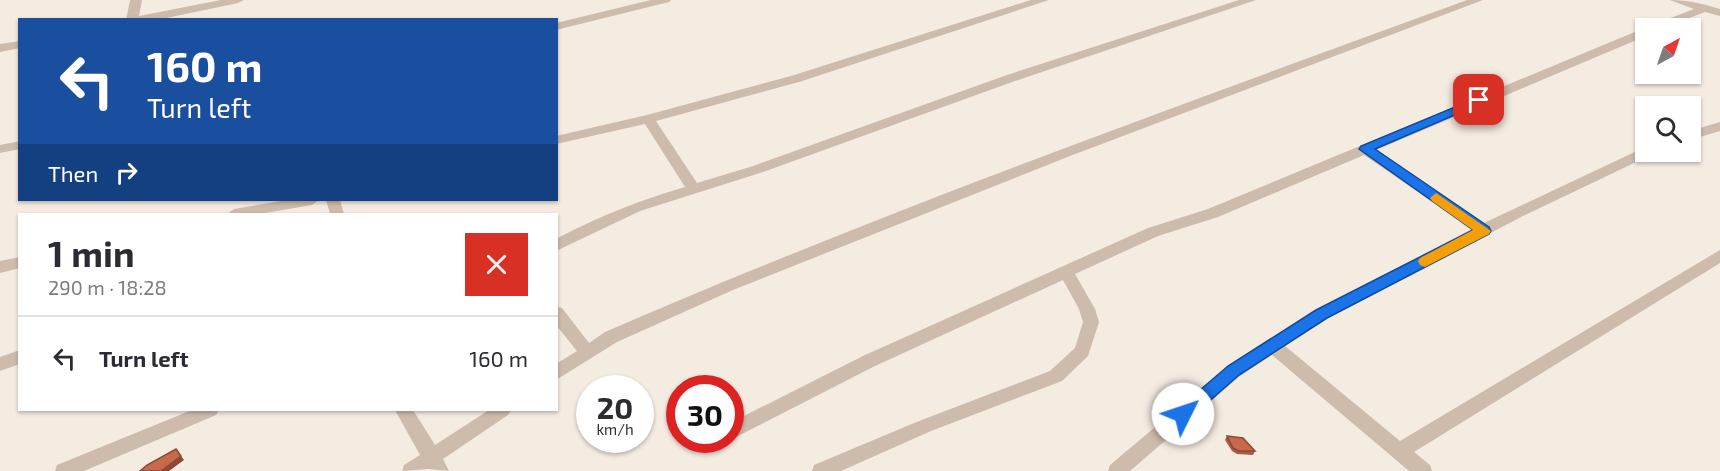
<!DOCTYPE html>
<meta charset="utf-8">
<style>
body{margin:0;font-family:"Exo 2",sans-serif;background:#f2f2f3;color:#2b2b33;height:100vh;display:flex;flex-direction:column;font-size:22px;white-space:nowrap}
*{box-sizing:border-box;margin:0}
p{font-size:20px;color:#7c7c81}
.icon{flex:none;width:33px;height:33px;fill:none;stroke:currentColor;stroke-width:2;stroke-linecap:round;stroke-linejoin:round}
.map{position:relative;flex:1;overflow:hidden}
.panel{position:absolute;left:18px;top:213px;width:540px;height:198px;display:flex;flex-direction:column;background:#fff;border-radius:0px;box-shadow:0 2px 4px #0004}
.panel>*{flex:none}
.hud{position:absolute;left:18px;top:18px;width:540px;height:183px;border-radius:0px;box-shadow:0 2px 4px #0004;background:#1a4fa0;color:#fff;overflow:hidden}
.needle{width:39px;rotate:40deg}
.controls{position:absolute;left:1635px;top:18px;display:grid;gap:12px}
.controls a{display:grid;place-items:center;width:66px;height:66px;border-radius:0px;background:#fff;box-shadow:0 2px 4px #0004;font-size:30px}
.speed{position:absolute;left:576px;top:375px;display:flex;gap:12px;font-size:30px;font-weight:700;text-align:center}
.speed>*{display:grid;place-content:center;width:78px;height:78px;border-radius:50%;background:#fff;box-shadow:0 2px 4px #0004;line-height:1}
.speed small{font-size:15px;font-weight:400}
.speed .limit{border:9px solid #d22;background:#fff;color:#111}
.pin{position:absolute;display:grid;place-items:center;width:51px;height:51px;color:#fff;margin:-26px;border-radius:12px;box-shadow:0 3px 9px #0006}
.me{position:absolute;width:66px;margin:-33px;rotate:49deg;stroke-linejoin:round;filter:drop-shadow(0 0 4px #0008)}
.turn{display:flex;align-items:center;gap:21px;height:126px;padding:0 30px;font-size:27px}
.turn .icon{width:78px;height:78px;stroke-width:2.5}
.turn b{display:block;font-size:42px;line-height:51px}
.then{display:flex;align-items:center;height:57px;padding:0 30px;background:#0003;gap:12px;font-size:22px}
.round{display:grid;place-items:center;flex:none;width:63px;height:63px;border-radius:0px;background:#f2f2f3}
.summary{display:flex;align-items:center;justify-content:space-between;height:102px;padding:0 30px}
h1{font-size:36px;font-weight:700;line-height:45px}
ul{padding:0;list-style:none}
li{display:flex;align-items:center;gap:18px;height:84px;padding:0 30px;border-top:2px solid #e1e1e2}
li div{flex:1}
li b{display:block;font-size:22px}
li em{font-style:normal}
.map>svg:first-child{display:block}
</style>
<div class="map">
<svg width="1720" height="471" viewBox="0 0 1720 471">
<rect width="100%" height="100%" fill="#f4ebe1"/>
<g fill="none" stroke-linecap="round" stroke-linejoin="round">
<path fill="#cdbbac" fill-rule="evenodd" d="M130,0H142L139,16L221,0H244L238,3L157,20H126Z
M651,0H671L669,2L556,30V23Z
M1031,0H1049L799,82L656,121L697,183L753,166L1007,75L1239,0H1256L1015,81L763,172L640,211L556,251V239C599,216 638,201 685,187L645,124L556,144V136L647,115L791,76Z
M1467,0H1483L1070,156L733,290L617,342L556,380V364L577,351L556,325V306L562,308L589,343L605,332C887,210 1178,106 1467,0Z
M1670,0C1689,0 1703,4 1720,9V16L1705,12L1663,28H1648L1650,26L1694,9Z
M1642,29H1646V36L1376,150L1484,223L1641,149L1646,148V152H1653L1651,155L1523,216L1328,318L1285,346L1400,441L1720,250V263L1414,452L1430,465L1432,471H1409L1272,355L1240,376L1130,471H1108L1110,465L1228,366L1316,310L1472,229L1364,155L1218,217L1158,236L1075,274L1095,309L1099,322L1088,356L1062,381L931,431L841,471H812L814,465L919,421L1050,371L1075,348L1083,322L1079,309L1063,280L875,366L736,437L730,440H729L730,423L863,356L1148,228L1208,209Z
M20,41V48L0,52V44Z
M1720,122V131L1690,140V131Z
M20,141V149L0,153V145Z
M287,200H319L312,205L259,214H227L234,209Z
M326,200H340L344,214H330Z
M20,257V268L0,273V261Z
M20,350V364L0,371V357Z
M192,410H219L216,415L84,471H55L57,465Z
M395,410H413L435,445L489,410H511L508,415L443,459L449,471L429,469L402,471L404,465L420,455Z
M701,440H725L722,446L708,452L702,450L699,444Z"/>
</g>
<path fill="#ac5a40" d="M1227,436L1255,451L1253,455L1237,454L1232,451L1225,440Z"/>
<path fill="#8c4a34" d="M176,449L184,460L169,471H161Z"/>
<path fill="#c8694b" stroke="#8c4a34" stroke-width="1.5" d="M1227,436L1243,438L1255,451H1239L1233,448Z
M176,449L181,456L161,471H140L147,465Z"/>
<path fill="#1a73e8" stroke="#114b97" stroke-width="1.5" d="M1479,97L1485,100L1483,103L1375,149L1489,227L1491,231L1489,234L1327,318L1239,375L1189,419L1183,421L1178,419L1175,414L1178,409L1228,366L1316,310L1473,230L1359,149L1361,146Z"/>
<path fill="#f59e0b" d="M1436,193L1491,231L1489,234L1425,267L1420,265L1418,261L1420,258L1473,230L1432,201L1430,198Z"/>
</svg>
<div class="controls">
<a><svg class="needle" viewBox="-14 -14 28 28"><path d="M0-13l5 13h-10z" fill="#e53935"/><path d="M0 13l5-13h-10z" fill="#7c7c81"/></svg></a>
<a><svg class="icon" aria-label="search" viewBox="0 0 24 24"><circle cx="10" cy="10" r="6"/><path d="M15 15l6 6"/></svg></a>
</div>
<div class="speed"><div>20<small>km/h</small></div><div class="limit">30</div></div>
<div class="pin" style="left:1479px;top:100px;background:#d93025"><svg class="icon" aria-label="arrive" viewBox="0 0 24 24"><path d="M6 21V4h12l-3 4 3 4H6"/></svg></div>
<svg class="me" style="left:1183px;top:414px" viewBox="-20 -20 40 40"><circle r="19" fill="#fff"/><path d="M0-13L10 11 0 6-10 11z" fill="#1a73e8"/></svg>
<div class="hud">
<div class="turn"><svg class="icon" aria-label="left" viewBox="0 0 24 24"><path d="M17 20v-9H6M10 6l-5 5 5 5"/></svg><div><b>160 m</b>Turn left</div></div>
<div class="then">Then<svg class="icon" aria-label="right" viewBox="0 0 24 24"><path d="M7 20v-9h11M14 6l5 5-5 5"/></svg></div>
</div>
<section class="panel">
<div class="summary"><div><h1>1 min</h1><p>290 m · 18:28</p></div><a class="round" style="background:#d93025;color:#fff"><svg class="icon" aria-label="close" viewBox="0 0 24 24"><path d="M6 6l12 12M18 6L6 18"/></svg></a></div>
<ul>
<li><svg class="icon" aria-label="left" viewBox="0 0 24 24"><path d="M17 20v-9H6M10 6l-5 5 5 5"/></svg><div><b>Turn left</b></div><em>160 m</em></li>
</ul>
</section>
</div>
